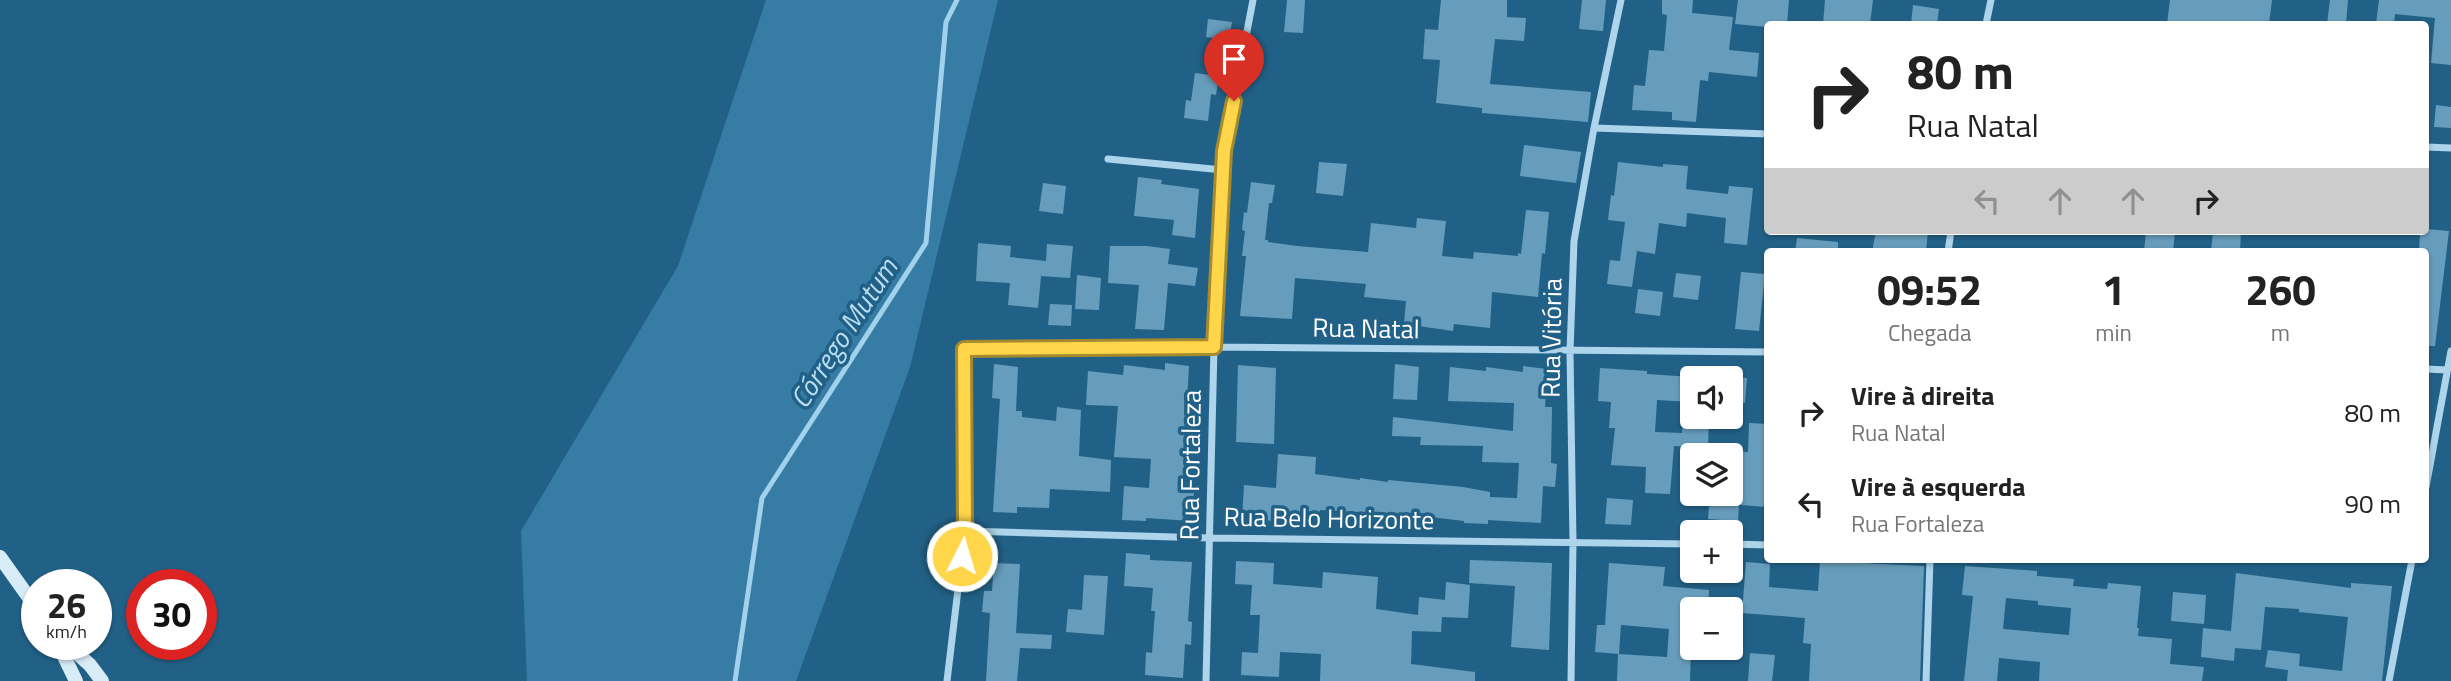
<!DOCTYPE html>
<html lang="pt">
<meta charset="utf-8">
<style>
body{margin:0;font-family:"Titillium Web",sans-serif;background:#f6f6f6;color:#222;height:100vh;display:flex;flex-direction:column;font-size:26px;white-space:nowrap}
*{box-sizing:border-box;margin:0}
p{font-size:23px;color:#767676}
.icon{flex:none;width:38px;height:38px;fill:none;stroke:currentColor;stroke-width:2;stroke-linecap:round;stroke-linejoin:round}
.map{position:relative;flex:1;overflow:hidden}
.details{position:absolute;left:1764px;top:248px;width:665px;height:315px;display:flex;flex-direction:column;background:#fff;border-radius:7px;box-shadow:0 2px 5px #0004}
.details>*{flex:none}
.top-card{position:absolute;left:1764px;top:21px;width:665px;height:214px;border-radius:7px;box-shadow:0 2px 5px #0004;background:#fff;color:#222;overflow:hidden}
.buttons{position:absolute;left:1680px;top:366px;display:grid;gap:14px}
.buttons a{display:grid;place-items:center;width:63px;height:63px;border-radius:7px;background:#fff;box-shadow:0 2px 5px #0004;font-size:35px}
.speed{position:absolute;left:21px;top:569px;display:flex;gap:14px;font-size:35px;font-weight:700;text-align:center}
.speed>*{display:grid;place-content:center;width:91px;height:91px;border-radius:50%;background:#fff;box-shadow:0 2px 5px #0004;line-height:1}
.speed small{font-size:18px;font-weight:400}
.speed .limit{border:10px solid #d22;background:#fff;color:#111}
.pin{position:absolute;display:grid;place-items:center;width:60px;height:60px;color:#fff;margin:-72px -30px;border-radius:50% 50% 50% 0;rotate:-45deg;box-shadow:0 0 7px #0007}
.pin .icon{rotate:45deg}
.me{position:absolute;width:77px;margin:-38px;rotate:5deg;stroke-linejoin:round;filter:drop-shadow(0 0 5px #0008)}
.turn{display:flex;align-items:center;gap:24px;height:147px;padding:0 28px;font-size:32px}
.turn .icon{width:91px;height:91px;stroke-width:2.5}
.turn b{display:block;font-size:49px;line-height:60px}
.lanes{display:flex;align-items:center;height:66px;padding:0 28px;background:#0003;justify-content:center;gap:35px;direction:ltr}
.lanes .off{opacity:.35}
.eta{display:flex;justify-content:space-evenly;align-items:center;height:119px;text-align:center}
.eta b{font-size:42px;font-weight:700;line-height:49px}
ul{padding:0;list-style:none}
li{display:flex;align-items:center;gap:21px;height:91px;padding:0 28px}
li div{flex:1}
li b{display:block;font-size:26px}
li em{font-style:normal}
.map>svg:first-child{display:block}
</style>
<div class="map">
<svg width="2451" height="681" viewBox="0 0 2451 681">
<rect width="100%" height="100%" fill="#226187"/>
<path fill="#367ca4" d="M766,0H998L910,367L796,681H527L521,531L678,266Z"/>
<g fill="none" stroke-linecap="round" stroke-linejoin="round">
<path stroke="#a1d1eb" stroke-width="5" d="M735,681L762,498L926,243L946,22L957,0"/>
</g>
<path fill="#679dbc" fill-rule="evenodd" d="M1287,0H1305L1303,33L1284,32Z
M1441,0H1507V17L1526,18L1524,41L1495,39L1490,84L1591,92L1588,122L1482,113V108L1436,103L1440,60L1423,59L1425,29L1438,30Z
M1582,0H1606L1603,31L1579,29Z
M1662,0H1693L1692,13L1733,17L1729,50L1759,53L1757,77L1709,72L1708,81L1700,80L1696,122L1672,120V112L1632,110L1634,85L1645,86L1649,50L1664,51L1667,15L1662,14Z
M1738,0H1789L1787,24H1768V27L1735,24Z
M1825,0H1873L1870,24H1823Z
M2170,0H2272L2269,24H2167Z
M2330,0H2348L2346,24H2327Z
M2379,0H2451V65L2431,63L2435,18L2395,14L2394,24H2376Z
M1913,5L1939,9L1937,24H1911Z
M1208,19L1232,22L1229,40L1206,37Z
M1195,73L1219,76L1216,95L1211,94L1208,121L1184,118L1186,100L1191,101Z
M2436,105L2451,107V128L2434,127Z
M1524,145L1581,152L1576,183L1520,176Z
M1319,162L1347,164L1343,196L1316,193Z
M1618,162L1663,167V164L1688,166L1686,189L1728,194L1729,186L1753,188L1747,245L1724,243L1726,218L1687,213L1686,227L1659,223L1655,254L1637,251L1632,287L1607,284L1610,260L1620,261L1625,222L1608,220L1611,195L1614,196Z
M1138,177L1162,180L1161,184L1199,189L1195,238L1172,235L1174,220L1134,216Z
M1251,182L1275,185L1272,203H1269L1265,240H1268V242L1297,246L1368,252L1371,223L1416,228L1417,218L1446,221L1442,256L1473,259L1474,252L1518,256V253L1521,254L1526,210L1549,212L1545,254L1542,253L1538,297L1492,292L1490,328L1454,324L1453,331L1404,324L1406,301L1364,297L1366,284L1295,278L1292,319L1240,316L1246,256H1242L1245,231L1242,230L1244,212L1247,213Z
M1043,183L1066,186L1063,214L1039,211Z
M2426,229L2449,231L2435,346H2426V252H2419L2420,231H2426Z
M1876,231H1928L1926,252H1872Z
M2146,231H2175L2173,252H2144Z
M2213,231H2241L2240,252H2211Z
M1797,238L1838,242V252H1795Z
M978,243L1011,246L1010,257L1046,261L1047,244L1073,246L1070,278L1041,276L1038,308L1008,305L1010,283L976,281Z
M1110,246H1147L1170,249L1168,264L1198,268L1195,286L1168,283L1164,330L1135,329L1139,285L1108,283Z
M1741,272L1765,274L1759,331L1735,329Z
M1676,273L1701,276L1698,300L1673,297Z
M1077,275L1101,278L1099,310L1075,309Z
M1638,289L1663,292L1660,316L1635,313Z
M1050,304L1072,305L1071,326L1048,325Z
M1165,363L1189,366L1187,402H1192L1190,432L1194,433L1192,462H1189L1187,491H1194L1192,521L1146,518V521L1122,520L1124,486L1149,488L1151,459L1114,457L1118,406L1086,405L1088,371L1123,375L1124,365L1165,370Z
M994,364L1018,367L1016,411H1022V417L1056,421L1057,407L1081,410L1079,456L1111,460L1110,492L1050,489L1049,508L1017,507V513L993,512L1000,399L992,398Z
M1395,364L1419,367L1417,400L1393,399Z
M1238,365L1276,368L1274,444L1236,442Z
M1523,366L1547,369L1545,407H1552L1551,463L1557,464L1555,487L1543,486L1541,523L1488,520V524L1464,523V521L1414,515L1320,510L1319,520L1292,518V522L1242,519L1244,485L1276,488L1278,454L1316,457L1315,474L1360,480V478L1388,482V480L1463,487L1490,492V497L1517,498L1519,463L1482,462L1483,446L1420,445L1421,437L1392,436L1393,417L1513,431L1514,403L1448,401L1450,367L1486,371V367L1523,372Z
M1600,368L1647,371V374L1692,377V402L1657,400L1655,432L1682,433L1683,416H1709L1708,448L1674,446L1670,494L1645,493L1646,467L1611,465L1615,428H1609L1611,402L1598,401Z
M1731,377L1747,378L1745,403L1731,402Z
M1749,423L1768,424V507L1739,505L1738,521L1708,519L1710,494H1731V451L1748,452Z
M1607,498L1633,500L1631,525L1605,524Z
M1126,553L1150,555V560L1192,562L1188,621L1192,622L1191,645L1185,644L1183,678L1145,675L1146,652L1152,653L1155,611H1151L1153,588L1124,586Z
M1470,560L1552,563L1549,650L1511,647L1515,586L1469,583Z
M1236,561L1274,563L1273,584L1322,588L1323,572L1378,577L1376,609L1418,615L1419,597L1445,600L1446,582L1470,585L1468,618L1442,617L1441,632L1412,631L1411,664L1475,672V681H1320L1321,654L1280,652L1279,677L1241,675L1242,652L1258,653L1260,615H1250L1252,585L1235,584Z
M1820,561L1924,566L1920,681H1809L1811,644L1803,643L1805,618L1742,613L1746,562L1770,564L1769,587L1818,591Z
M994,563L1020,564L1016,633L1052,635L1051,649L1020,648L1017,681H986L990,613L982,612L984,591H992Z
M1609,563L1665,567L1663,586L1709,590L1708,609H1692L1690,681H1617L1618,654L1667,657L1669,629L1621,625L1619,654L1595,652L1597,625H1605Z
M1965,566L2037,571V576L2074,579L2073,586L2107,589L2108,583L2141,586L2137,628H2139L2138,636L2172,639L2170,664L2204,667L2202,681H2039L2040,662L1999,658L1997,681H1964L1973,596L1962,595ZM2006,598L2038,601V605L2071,608L2069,635L2003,629Z
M2236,573L2351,588V583L2392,586L2382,681H2287L2288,670L2265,667L2268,650L2300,654L2299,666L2342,671L2348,617L2299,612V609L2265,607L2261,650L2235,648L2234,661L2201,657L2203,628L2231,631Z
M1084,575L1108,576L1104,635L1066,632L1068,609L1082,610Z
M2173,592L2206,595L2204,624L2171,621Z
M1750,653L1775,655L1772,681H1748Z"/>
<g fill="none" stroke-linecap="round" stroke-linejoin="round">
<path stroke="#add4ea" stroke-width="7" d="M1986,24L1991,0
M1594,128L1768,134
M2426,147L2451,148
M1108,159L1223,170
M1948,252L1951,231
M2426,369L2447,370
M2426,487L2451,351
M965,531L1210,538L1692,544
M1731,544L1768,545
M947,681L965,531L964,349L1214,347L1768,352
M1206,681L1214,347L1224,151L1253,0
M1571,681L1573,542L1570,352L1574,241L1594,128L1621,0
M1926,681L1930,560
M2389,681L2412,560"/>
<path stroke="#d8ecf8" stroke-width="14" d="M0,557L37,609
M58,644L76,681
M67,644L90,665L102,681"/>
</g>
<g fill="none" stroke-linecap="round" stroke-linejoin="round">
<defs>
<path id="route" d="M962,556L965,531L964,349L1214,347L1224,151L1234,101"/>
</defs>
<use href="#route" stroke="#a68a30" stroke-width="18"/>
<use href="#route" stroke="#ffd54a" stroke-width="12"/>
</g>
<g text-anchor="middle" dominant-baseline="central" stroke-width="7" stroke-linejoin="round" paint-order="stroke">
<g font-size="26" fill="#fff" stroke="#226187">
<text transform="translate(1366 328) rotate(1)">Rua Natal</text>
<text transform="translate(1551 338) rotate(-89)">Rua Vitória</text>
<text transform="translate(1190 465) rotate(-89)">Rua Fortaleza</text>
<text transform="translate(1329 518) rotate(1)">Rua Belo Horizonte</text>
</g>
<g font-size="28" font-style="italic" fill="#b9ddf1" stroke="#226187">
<text transform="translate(843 333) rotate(-57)">Córrego Mutum</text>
</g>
</g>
</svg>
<div class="buttons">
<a><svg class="icon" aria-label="sound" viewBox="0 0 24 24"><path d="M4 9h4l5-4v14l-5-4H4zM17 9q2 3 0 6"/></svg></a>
<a><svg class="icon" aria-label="layers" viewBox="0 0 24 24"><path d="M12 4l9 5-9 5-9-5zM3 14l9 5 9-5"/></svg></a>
<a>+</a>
<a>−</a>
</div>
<div class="speed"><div>26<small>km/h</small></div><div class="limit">30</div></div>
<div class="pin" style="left:1234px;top:101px;background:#d93025"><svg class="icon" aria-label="arrive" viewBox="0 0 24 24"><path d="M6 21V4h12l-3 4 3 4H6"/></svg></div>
<svg class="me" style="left:962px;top:556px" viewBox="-20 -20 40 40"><circle r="17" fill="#ffd54a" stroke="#fff" stroke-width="3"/><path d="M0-11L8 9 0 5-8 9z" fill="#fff"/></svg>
<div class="top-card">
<div class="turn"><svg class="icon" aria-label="right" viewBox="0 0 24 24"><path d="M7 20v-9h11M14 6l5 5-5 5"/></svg><div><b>80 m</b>Rua Natal</div></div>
<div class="lanes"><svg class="icon off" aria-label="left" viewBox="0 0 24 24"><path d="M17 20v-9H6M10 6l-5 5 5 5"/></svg><svg class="icon off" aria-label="ahead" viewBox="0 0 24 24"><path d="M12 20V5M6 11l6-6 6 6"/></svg><svg class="icon off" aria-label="ahead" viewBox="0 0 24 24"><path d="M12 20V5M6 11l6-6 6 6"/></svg><svg class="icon" aria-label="right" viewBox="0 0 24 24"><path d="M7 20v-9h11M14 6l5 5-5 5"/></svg></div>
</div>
<section class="details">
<div class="eta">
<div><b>09:52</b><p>Chegada</p></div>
<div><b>1</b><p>min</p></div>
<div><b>260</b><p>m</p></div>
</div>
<ul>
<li><svg class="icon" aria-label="right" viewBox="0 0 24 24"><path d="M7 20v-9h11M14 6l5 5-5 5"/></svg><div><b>Vire à direita</b><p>Rua Natal</p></div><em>80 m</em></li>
<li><svg class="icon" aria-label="left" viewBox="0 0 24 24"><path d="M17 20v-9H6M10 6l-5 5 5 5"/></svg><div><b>Vire à esquerda</b><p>Rua Fortaleza</p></div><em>90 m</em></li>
</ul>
</section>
</div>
